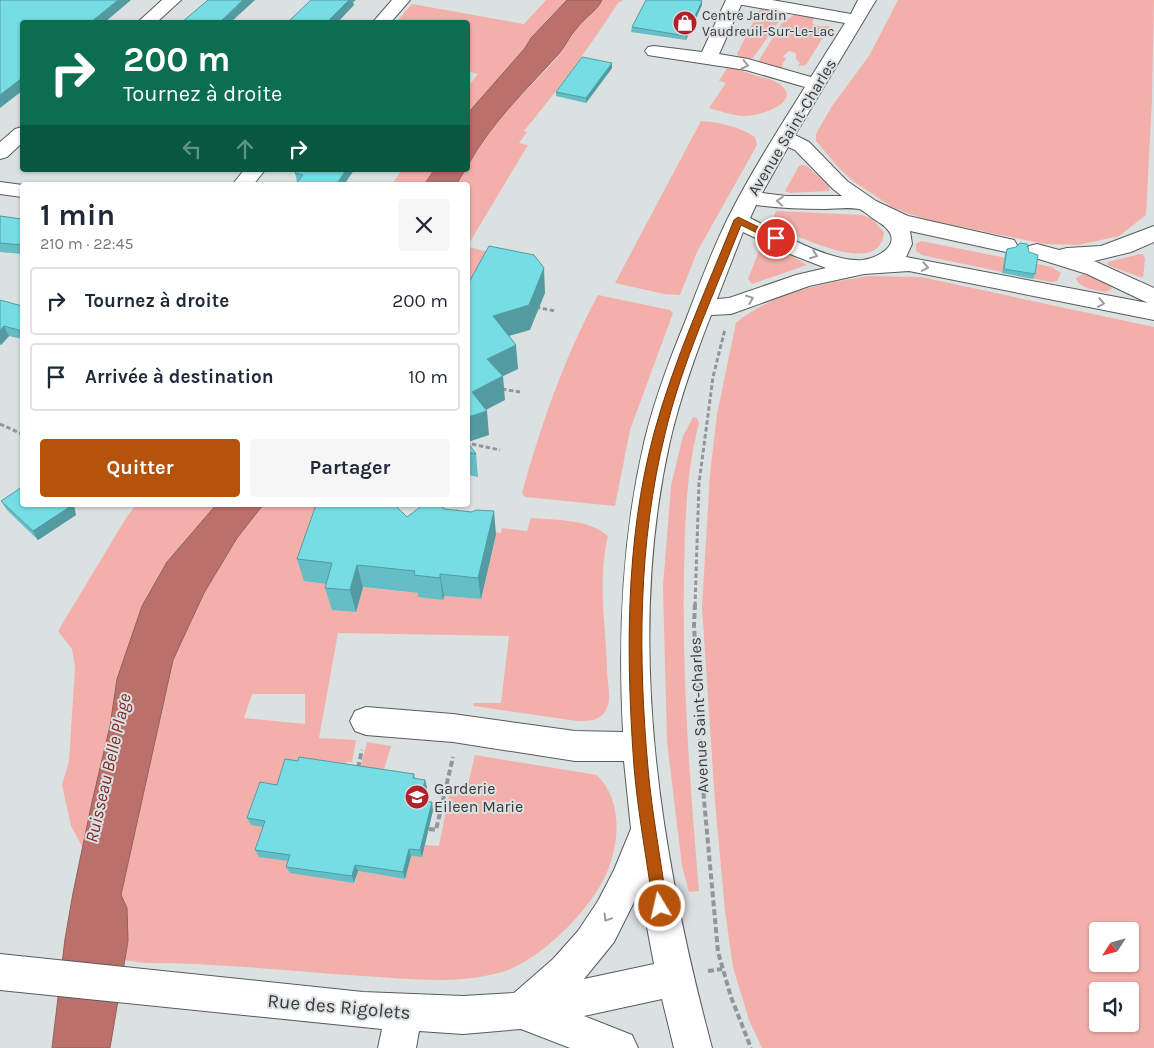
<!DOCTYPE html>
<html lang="fr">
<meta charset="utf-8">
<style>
body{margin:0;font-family:Karla,sans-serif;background:#f6f6f7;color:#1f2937;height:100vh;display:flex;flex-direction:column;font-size:19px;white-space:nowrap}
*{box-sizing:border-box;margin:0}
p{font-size:16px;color:#747a83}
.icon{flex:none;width:28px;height:28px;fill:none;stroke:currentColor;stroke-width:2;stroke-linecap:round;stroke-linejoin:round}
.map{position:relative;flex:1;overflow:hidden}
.sheet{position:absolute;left:20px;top:182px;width:450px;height:325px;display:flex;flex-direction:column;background:#fff;border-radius:5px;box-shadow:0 1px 4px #0004}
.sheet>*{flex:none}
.hud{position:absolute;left:20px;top:20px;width:450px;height:152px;border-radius:5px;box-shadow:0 1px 4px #0004;background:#0b6e4f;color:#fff;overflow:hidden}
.needle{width:32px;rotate:234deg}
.fabs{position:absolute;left:1089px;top:922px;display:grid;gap:10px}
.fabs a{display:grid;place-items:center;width:50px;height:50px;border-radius:5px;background:#fff;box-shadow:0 1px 4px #0004;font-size:25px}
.pin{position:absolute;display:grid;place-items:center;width:42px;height:42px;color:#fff;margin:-21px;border:2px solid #fff;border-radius:50%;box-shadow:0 1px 5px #0007}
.me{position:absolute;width:55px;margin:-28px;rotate:351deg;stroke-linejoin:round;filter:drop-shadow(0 0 4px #0008)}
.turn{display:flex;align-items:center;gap:18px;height:105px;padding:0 20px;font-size:22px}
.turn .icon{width:65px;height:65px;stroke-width:2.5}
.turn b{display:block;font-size:35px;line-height:42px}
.lanes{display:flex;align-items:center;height:48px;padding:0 20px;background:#0003;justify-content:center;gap:25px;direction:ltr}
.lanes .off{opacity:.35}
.round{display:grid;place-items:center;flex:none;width:52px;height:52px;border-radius:5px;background:#f6f6f7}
.head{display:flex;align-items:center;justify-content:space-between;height:85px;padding:0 20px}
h1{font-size:30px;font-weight:700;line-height:38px}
.button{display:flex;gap:10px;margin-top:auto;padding:10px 20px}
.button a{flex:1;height:58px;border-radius:5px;background:#b45309;color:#fff;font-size:20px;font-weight:700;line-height:58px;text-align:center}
.button a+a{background:#f6f6f7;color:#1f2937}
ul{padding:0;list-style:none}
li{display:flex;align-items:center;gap:15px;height:68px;margin:0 10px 8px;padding:0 10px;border:2px solid #e0e1e3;border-radius:5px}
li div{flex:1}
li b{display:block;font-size:19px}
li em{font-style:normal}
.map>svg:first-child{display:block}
</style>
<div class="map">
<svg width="1154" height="1048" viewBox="0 0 1154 1048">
<rect width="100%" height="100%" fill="#dbe0e1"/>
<path fill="#f3b0ab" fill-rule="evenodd" d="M546,0H567L531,38L525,48L468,113V87L478,74L468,71V22H396L412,4L524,24Z
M602,0H623L618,3C589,48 558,90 524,131L527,132L519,143L528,145L468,245V185H456L465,170H468C468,140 541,79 560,54C566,46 570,36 576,28C584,18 597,11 602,0Z
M898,0H1154L1152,99L1146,215L1119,236L1078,245L1045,244L929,220L907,213L892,207L853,181L838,167L816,141V134L832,106L869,56Z
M760,9L781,12L784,14L753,58L746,59L739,57L737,54Z
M794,15L814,18L812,23L818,26H830L806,65L798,66L800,63L796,59V53L789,51L783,56L786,59L782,64L783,68L758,62L781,24Z
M727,68C736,68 745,72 754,75C760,77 766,78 772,80C811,98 763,117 743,116C731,115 720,111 709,108L726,83L719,81Z
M701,121C718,122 741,127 755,137L757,145L697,252L680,295L664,294L615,283Z
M802,165L807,166L829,186V191L790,193L785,191L799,166Z
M402,170H434L424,185H391Z
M776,211L862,215L872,219L884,232C881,280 794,234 772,225L771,223Z
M921,241L1052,267L1061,273L1057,281L1051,282L935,258L922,255L916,251V244Z
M770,245L776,246L807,265L752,284L748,279L759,251L762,248Z
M468,247L543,265L542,268L468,310Z
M1140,254H1143L1145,259L1143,278L1107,265L1108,262Z
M1083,274L1106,282L1110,284L1112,289L1106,292C1096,290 1079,289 1076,278Z
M869,276L921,277L1154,327V1048H762L749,1020L733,967L725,911L715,802L702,607L710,474L717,414L736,323C771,293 824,283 869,276ZM1098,931H1130V964H1098ZM1098,991H1130V1024H1098Z
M598,295L670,310L673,313L630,430L615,506L525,497L522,493C541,425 564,358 598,295Z
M693,417L697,418L699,423C686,472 685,524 684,574C682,680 690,786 699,891L689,892L682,866L667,742L663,586L671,486L683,436Z
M136,505H216L194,533L129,647L117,679L110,726L92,802L83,848L71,826L62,785L69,761L75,667L72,649L58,631L126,518Z
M263,505H326L360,587L427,594L443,599L444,596L481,599L455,528L501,533L502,528L527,531L531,518C556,520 589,519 608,536C597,585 606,622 607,670C607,681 611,696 608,705C603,721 591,721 577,721L474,706L473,703H501L509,636L338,633L319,738L356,740L352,762H346L343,771L269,828L293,862L355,883L358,871L405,879L411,856L422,857L425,845L439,846L451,785L467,788L475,755L597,775C622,801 620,838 608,870C594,907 540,961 502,972C457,985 409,979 363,976C291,971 217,963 145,963L124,960L128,941L121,895L173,660L204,593L237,538ZM252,694H305V724L244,718Z
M367,742L391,746L382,776L359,773Z"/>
<path fill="#bb706c" stroke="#93605d" d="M567,0H602C597,11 584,18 577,28C569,36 565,48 557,56C525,91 491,123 468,165V113L525,48L531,38Z
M434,170H465L456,185H424Z
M216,505H263L237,538L204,593L173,660L121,895L127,908L128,941L110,1048H52L65,939L73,893L92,802L110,726L117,679L142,606L167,562Z"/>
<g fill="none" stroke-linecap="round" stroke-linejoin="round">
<defs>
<path id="minor" d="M162,0H181L157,22H138Z
M392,0H410L391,22H373Z
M726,0H772L851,14L858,0H876L795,135L809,142L847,181L876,201L908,216L1014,240L1017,245L1014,250L1006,252L910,231L912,244L906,257L1148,303L1087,274L1029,256L1026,251L1029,246L1037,244L1059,250L1067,248L1101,246L1154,226V242L1131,252L1094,261L1154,288V320L909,271L864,274L809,286L731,314L711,315C695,356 680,398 670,441C625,641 660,853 712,1048H674L662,999L584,1016L632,1035L638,1048H570L521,1029L463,1034L419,1031L416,1048H378L382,1029L0,990V954L363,992L463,996L514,993L553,959L578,931L598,901L614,870L631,829L624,761H575L453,742L366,735L355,731L350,721L355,711L366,707L453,714L575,731L623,732C618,635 622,538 644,443C654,401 669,361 685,322C698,288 711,253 727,220C750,174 778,130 805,87L746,70L654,56L648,55L645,51L648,47L654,46L702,52ZM741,5H743L845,23L811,77L748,59L719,54ZM788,147L795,150L833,189L842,196H786L762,193ZM756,205C779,208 801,209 824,209C835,209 848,207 859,209C863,210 868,215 871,217C876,221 883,224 887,229C902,245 877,258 863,260C831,263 778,232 750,218ZM743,232L790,254L826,268L796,275L729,298L717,299ZM640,890L654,964L584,979L614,942Z
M22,127V143L7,157L0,159V142L15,129Z
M244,170H265L253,185H232Z
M0,182L23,185L22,197L0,194Z"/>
</defs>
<use href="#minor" stroke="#575b5c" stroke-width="2"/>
<path stroke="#929697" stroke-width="3" stroke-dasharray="4.5 2.5" stroke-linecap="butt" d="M536,307L555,311
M502,389L520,392
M0,424L22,434
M472,444L500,450
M456,514L458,505
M695,606L699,483L713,377L725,329"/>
<path stroke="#929697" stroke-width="4" stroke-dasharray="6 3" stroke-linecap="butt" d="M695,604L694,625L704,800L718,952L731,997L751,1048
M358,768L362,750
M429,829L436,830L453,757
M708,971L722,969"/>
<use href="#minor" fill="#fff" fill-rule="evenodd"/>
</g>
<path fill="#65bec5" d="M702,5L686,40L631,32L632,27Z
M612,63V68L586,103L556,96V92Z
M354,170L297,182L295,173Z
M0,216L22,219V254L0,252Z
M1007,249L1035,274L1033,279L1002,273L1005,254Z
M0,300L22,306V339L9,336L1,345L0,344Z
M468,443L476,454L478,477L468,475Z
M1,501L76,515L38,540L7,510Z
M444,509L496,534L481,599L444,596L443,600L418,597V593L363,587L356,612L332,610L325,588L327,584L304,581L297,559L407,517Z
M298,761L414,774L415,779L425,780L427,788L424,802L433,810L422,857L411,856L405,879L358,871L354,883L290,873L286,867L288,861L259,857L255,850L263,827L251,825L247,818Z"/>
<path fill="#539ba0" d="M118,0H131L105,22H91Z
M243,0H255L231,22H220Z
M349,0H356L353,2L354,5L338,22H327Z
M702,1V5L686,40V36Z
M612,63V68L586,103V98Z
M22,78V91L0,108V95Z
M346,170H354L344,185H336Z
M544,268L545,293L530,330L495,340L493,316Z
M4,326L9,336L1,345L0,343V331Z
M516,345L518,369L489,383L487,359Z
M503,376L505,400L476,415L487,411L489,435L468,442V417L472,392Z
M71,505H74L76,515L38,540L33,531Z
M494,511L496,534L481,599L478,578Z
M357,565L363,587L356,612L350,590Z
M440,574L444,596L443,600L440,578Z
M425,780L427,788L422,809L420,801Z
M432,802L433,810L422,857L420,850Z
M409,849L411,856L405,879L403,872Z
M355,865L358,871L354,883L352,876Z"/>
<path fill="#76dde5" stroke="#539ba0" d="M0,0H118L91,22H22V78L0,95Z
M208,0H243L220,22H182Z
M311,0H349L327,22H288Z
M646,0H698L702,1L686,36L632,27Z
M582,57L612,63L586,98L556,92Z
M297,170H346L336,185H338H295L303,175L295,173Z
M0,216L22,219V245L0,243Z
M1020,243L1027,244L1029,252L1038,255L1035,274L1004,269L1007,249L1016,247Z
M489,246L534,255L544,268L529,305L493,316L516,345L487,359L503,376L472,392L487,411L468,417V284Z
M0,300L22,306V331L4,326L0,331Z
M468,443L476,454L468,452Z
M22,487V505H71V506L33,531L1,501Z
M316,505H395L407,517L423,505H441L444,509L472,512L476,510L494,511L478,578L440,574V578L414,575L415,571L357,565L350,590L325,588L332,563L297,559Z
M299,757L414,774L413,778L425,780L420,801L432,802L420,850L409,849L403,872L355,865L352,876L286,867L290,855L255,850L265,821L247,818L260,782L277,785L285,759L298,761Z"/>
<defs><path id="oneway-chevron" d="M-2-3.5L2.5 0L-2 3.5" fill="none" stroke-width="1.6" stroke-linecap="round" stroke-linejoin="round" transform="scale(1.25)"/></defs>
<g stroke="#9b9c9c">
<use href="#oneway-chevron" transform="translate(745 65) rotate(13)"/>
<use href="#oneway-chevron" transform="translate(780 201) rotate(-176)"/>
<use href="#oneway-chevron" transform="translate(814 255) rotate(21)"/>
<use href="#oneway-chevron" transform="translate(925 267) rotate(10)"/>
<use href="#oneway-chevron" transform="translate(750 299) rotate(-21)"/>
<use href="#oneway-chevron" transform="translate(1101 303) rotate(11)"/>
<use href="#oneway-chevron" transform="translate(607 918) rotate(122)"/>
</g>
<path fill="#b45309" stroke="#753606" d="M738,217L781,238L779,241H773L741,225C714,294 682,362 665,434C638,543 638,657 648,768C652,814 661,860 667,906L665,911L660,913L655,911L653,906C647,860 638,814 634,767C626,656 625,541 654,433C674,360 706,290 734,220Z"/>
<defs>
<symbol id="shop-disc" viewBox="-11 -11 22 22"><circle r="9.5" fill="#b2202b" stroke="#dbe0e1"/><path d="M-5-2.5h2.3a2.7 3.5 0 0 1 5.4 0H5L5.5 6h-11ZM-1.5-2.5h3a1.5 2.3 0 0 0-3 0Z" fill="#fff"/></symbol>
<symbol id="school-disc" viewBox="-11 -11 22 22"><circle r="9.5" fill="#b2202b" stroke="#dbe0e1"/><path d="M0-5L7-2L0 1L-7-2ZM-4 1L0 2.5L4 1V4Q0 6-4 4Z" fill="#fff"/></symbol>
</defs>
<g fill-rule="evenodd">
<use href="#shop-disc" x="671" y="9" width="28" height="28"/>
<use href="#school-disc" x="403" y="783" width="28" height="28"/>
</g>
<g text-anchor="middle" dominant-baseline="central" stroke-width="4" stroke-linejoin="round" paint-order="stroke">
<g font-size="14" fill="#37393a" stroke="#dbe0e1" text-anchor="start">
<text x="702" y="15">Centre Jardin<tspan x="702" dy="16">Vaudreuil-Sur-Le-Lac</tspan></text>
</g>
<g font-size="16" fill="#37393a" stroke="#dbe0e1">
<text transform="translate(792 127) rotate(-59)">Avenue Saint-Charles</text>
<text transform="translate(699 715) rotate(-93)">Avenue Saint-Charles</text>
</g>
<g font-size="16" fill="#37393a" stroke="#dbe0e1" text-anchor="start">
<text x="434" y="788">Garderie<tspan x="434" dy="18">Eileen Marie</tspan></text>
</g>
<g font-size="18" font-style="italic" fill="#832728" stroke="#dbe0e1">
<text transform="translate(108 768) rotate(-77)">Ruisseau Belle Plage</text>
</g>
<g font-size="19" fill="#37393a" stroke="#dbe0e1">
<text transform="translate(339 1007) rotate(5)">Rue des Rigolets</text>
</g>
</g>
</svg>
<div class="fabs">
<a><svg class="needle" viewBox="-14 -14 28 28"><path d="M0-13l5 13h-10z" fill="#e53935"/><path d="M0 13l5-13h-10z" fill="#747a83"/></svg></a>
<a><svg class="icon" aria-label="sound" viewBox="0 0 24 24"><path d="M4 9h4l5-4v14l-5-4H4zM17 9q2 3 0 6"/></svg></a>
</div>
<div class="pin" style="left:776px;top:238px;background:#d93025"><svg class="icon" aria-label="arrive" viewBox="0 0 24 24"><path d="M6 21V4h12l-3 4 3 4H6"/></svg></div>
<svg class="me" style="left:660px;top:906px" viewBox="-20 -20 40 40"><circle r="17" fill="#b45309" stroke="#fff" stroke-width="3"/><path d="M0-11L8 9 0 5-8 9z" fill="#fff"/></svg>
<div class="hud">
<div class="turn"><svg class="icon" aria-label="right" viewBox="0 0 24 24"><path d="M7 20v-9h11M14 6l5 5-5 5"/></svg><div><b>200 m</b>Tournez à droite</div></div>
<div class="lanes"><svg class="icon off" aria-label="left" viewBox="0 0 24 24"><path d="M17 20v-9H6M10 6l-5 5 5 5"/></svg><svg class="icon off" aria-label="ahead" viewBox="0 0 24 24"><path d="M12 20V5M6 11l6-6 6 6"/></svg><svg class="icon" aria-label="right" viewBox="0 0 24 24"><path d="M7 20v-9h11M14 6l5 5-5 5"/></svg></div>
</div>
<section class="sheet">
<div class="head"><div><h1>1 min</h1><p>210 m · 22:45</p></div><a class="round"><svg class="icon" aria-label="close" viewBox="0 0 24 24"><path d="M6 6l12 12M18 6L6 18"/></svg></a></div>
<ul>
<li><svg class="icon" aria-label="right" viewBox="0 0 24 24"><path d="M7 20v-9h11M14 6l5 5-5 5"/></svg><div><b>Tournez à droite</b></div><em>200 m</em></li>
<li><svg class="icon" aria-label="arrive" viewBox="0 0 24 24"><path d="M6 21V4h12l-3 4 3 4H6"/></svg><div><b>Arrivée à destination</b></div><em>10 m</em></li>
</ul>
<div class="button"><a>Quitter</a><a>Partager</a></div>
</section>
</div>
